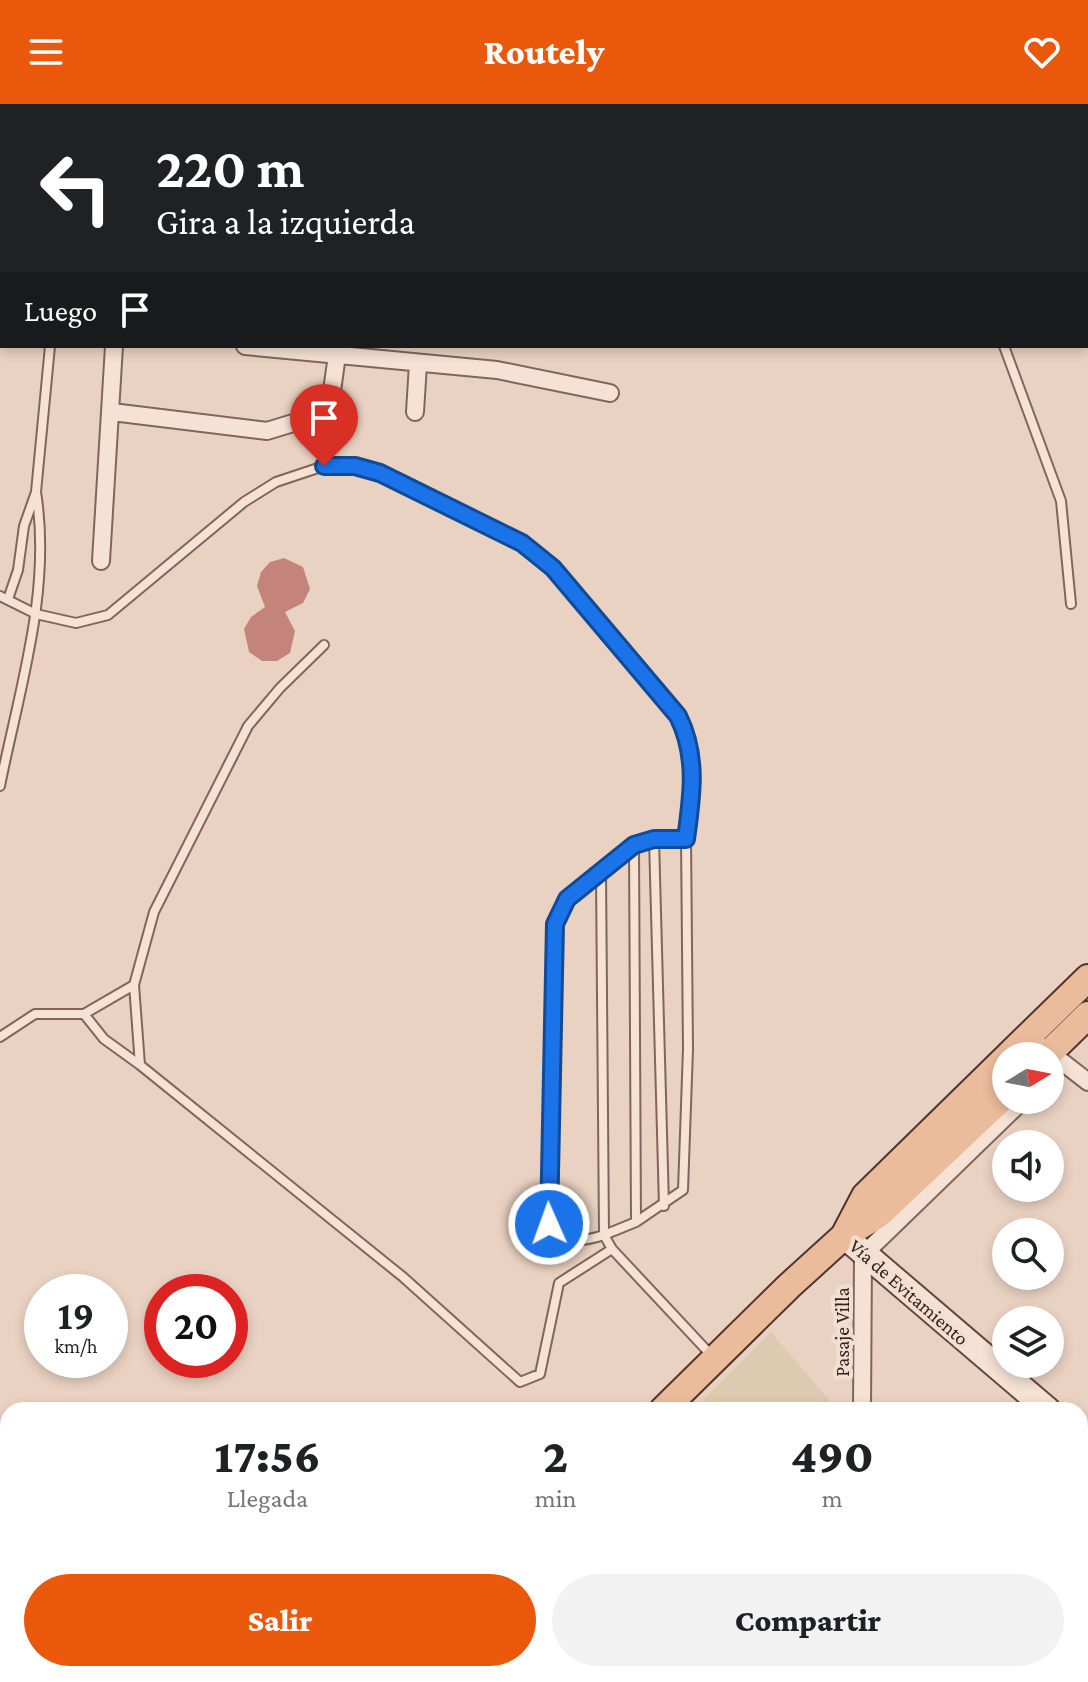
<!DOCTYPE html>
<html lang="es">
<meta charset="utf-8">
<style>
body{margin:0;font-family:"Crimson Pro",serif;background:#f2f2f2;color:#202124;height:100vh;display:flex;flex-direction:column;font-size:30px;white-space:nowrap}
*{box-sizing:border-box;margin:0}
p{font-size:26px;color:#757577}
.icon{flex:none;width:44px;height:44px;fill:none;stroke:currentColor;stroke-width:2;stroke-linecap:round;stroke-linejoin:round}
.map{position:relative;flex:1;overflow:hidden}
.drawer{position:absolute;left:0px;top:1298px;width:1088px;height:280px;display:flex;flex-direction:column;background:#fff;border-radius:24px 24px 0 0;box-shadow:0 4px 12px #0003}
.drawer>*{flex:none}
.banner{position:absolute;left:0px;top:0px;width:1088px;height:244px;box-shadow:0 4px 12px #0003;background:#202124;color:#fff;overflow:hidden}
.needle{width:52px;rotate:80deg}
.fabs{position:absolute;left:992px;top:938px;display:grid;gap:16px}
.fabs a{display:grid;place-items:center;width:72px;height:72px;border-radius:50%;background:#fff;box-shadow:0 4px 12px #0003;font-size:40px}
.speed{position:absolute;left:24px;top:1170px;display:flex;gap:16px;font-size:40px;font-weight:700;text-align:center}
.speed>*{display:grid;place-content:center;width:104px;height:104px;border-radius:50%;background:#fff;box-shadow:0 4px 12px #0003;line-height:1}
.speed small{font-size:20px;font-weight:400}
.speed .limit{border:12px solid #d22;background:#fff;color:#111}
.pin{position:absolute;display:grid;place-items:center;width:68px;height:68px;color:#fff;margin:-82px -34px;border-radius:50% 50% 50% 0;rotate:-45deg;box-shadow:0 0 8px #0007}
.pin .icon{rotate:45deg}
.me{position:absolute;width:88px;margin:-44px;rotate:358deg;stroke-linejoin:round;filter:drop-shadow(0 0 6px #0008)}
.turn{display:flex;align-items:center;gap:28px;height:168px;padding:0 24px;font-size:36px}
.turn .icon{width:104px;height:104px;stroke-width:2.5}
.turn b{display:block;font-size:56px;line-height:68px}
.then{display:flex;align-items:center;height:76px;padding:0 24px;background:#0003;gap:16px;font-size:30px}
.eta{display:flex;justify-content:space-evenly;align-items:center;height:136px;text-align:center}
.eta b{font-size:48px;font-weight:800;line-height:56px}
.button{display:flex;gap:16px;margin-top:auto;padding:16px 24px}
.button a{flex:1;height:92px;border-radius:48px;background:#ea580c;color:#fff;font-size:32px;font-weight:800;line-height:92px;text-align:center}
.button a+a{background:#f2f2f2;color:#202124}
header{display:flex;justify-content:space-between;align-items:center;height:104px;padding:0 24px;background:#ea580c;color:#fff;font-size:36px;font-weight:800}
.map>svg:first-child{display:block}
</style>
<header><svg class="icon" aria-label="menu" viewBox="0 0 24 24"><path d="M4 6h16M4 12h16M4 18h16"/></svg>Routely<svg class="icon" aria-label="heart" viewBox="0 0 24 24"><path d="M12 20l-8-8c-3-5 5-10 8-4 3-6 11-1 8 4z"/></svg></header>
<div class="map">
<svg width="1088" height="1578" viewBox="0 0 1088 1578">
<rect width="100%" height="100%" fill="#ead2c2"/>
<path fill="#decab0" d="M771,1228L829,1296V1306H693Z
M428,1570H827L826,1578H420Z"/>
<path fill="#c6be97" d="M1080,1353L1088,1359V1530L1080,1537Z
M873,1570H1038L1028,1578H873Z"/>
<path fill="#c5847b" d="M284,454L303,463L310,485L303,499L285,508L295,527L290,549L277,557H262L249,548L244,525L251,513L265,503L257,482L261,468L270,458Z"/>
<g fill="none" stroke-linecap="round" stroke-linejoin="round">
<defs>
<path id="lane" d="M1004,242L1061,397L1071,500
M0,492L36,510L76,519L108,511L244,398L276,378L324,362H355L380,369L522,439L553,464L678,612L688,632L693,657L686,735L688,945L683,1086L636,1118L604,1131L612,1145L712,1252
M8,495L18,466L24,422L36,388L50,242
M324,541L280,584L248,622L154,808L134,881L140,961L403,1173L520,1278L540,1270L559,1179L612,1145
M0,682C19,586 52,487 36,388
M654,735L664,1102
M634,741L636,1118
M601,769L604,1131C567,1143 551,1137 547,1096L555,820L567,795L634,741L654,735H686
M84,910L104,935L140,961
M0,933L35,910H84L134,881"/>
<path id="street" d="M642,0V2
M859,0V2
M1065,0V2
M308,2L309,0
M436,2V0
M510,2L511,0
M0,139L2,140
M0,185L2,186
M245,242L497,266L610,289
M112,308L267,327L329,308L338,244
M415,308L418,260
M101,457L114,242
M1043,943L1088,978
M862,1306L863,1151L1023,996
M861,1578V1570
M1069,1578L1079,1570"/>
<path id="secondary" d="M135,0L142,2
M0,10L2,11
M1086,41H1088
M1086,62H1088
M844,1132L1048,1306
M1080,1332L1088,1339"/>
<path id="primary" d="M1008,952L1088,874
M1046,952L1088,911
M844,1132L865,1092L1006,954
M663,1306L789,1182L844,1132L879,1110L1006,990
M382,1578L390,1570"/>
</defs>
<use href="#lane" stroke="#82645b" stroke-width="12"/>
<use href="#street" stroke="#82645b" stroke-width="20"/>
<use href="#secondary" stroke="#63463e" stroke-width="28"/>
<use href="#primary" stroke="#50352f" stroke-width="30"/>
<use href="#lane" stroke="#f5e2d4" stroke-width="8"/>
<use href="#street" stroke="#f5e2d4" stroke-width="16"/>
<use href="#secondary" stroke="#f5e2d4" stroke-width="24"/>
<use href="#primary" stroke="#eabc9c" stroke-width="26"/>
</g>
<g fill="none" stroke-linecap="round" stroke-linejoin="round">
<defs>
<path id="route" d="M324,362H355L380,369L522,439L553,464L678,612C698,652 692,692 686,735H654L634,741L567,795L555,820L549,1120"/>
</defs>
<use href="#route" stroke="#114b97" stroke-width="20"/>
<use href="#route" stroke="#1a73e8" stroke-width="14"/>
</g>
<g text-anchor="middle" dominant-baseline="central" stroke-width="8" stroke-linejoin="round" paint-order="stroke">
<g font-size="20" fill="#33221e" stroke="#f2dfd1">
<text transform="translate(909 1188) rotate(41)">Vía de Evitamiento</text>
<text transform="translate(842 1228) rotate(-90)">Pasaje Villa</text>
</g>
</g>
</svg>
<div class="fabs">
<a><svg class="needle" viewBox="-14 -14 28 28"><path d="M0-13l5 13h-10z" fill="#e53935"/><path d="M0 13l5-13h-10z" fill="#757577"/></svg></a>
<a><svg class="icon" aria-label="sound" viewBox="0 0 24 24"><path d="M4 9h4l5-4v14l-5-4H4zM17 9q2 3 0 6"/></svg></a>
<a><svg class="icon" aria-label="search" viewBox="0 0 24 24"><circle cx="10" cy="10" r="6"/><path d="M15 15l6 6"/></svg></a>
<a><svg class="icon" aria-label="layers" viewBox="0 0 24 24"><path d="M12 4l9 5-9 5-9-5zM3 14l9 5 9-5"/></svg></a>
</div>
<div class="speed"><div>19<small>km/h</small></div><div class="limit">20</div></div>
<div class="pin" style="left:324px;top:362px;background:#d93025"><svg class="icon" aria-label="arrive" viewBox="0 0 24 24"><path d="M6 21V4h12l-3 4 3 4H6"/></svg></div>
<svg class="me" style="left:549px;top:1120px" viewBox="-20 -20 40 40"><circle r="17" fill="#1a73e8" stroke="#fff" stroke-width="3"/><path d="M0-11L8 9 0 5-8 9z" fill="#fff"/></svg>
<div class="banner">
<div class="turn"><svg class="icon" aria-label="left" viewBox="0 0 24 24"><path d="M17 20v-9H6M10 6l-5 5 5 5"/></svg><div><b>220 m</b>Gira a la izquierda</div></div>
<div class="then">Luego<svg class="icon" aria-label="arrive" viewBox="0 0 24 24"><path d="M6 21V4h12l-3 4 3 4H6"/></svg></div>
</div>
<section class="drawer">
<div class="eta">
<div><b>17:56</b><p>Llegada</p></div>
<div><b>2</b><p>min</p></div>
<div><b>490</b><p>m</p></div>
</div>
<div class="button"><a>Salir</a><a>Compartir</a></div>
</section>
</div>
